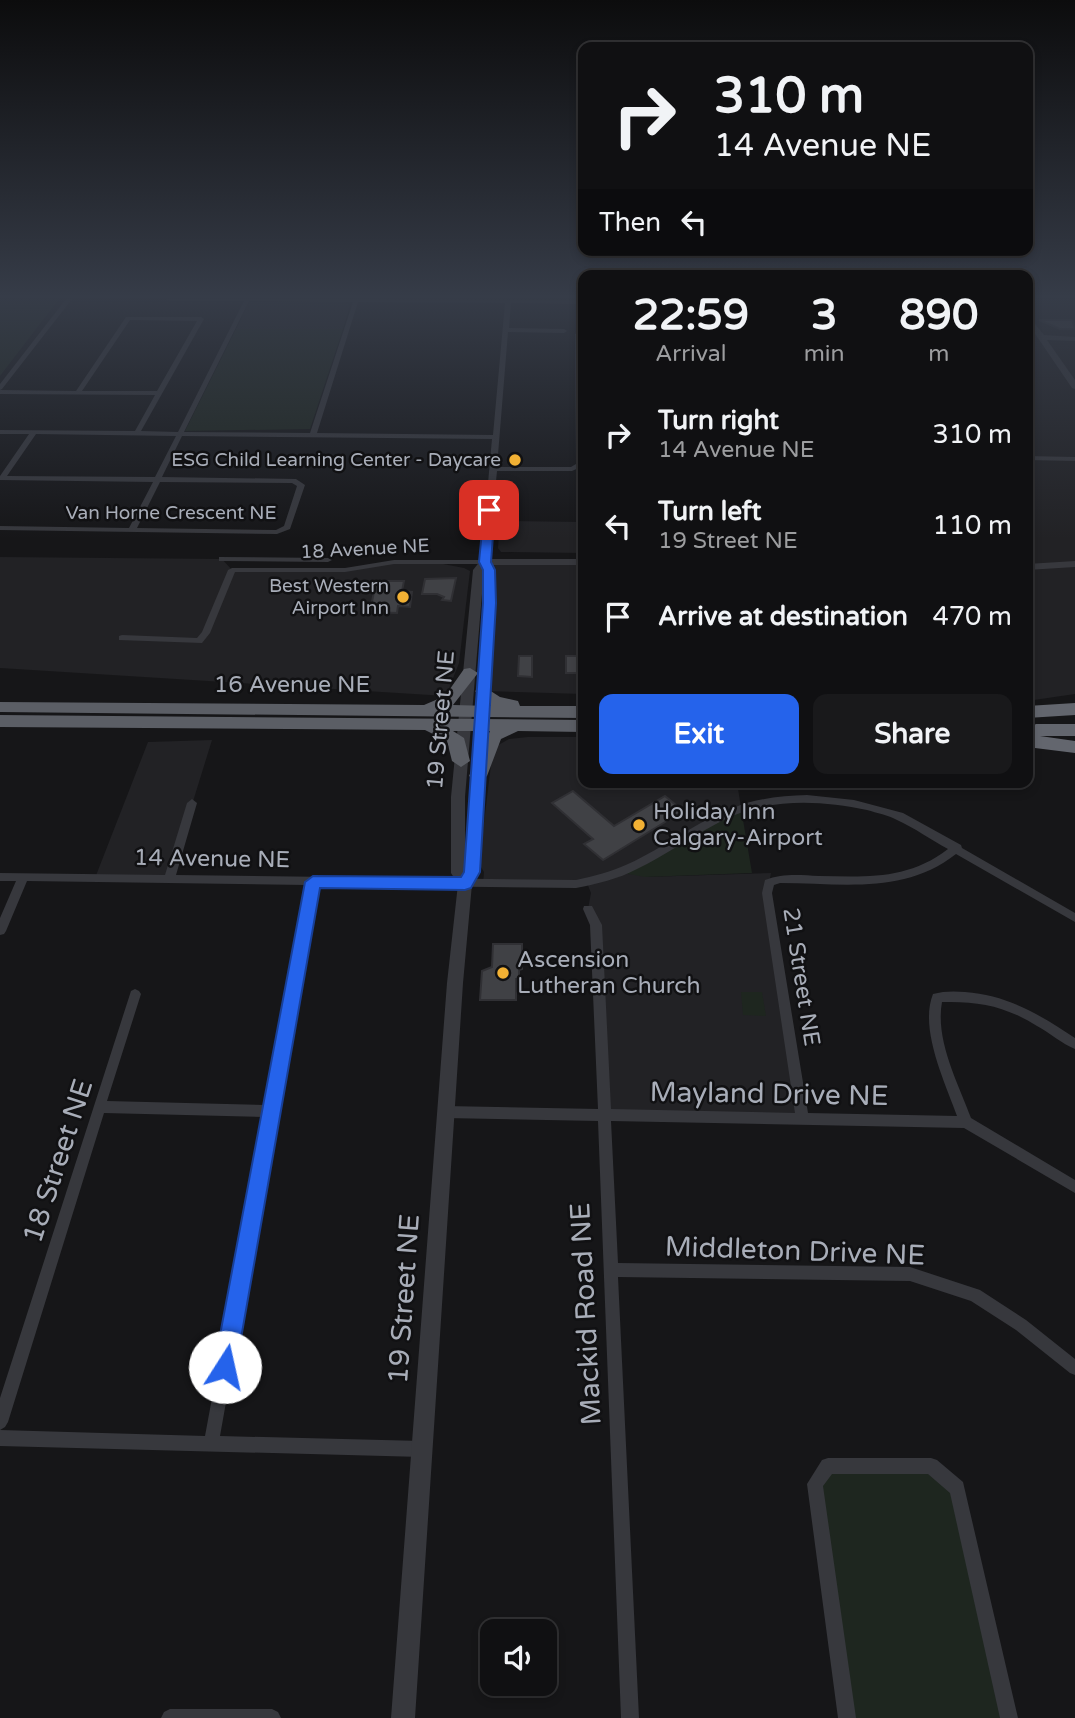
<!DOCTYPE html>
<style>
body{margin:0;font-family:"Varela Round",sans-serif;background:#19191b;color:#f1f3f6;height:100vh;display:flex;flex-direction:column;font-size:26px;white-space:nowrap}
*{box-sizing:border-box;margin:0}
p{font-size:23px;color:#9c9d9f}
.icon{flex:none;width:38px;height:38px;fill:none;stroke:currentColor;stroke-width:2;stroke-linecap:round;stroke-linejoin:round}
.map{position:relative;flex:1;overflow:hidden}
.drawer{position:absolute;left:578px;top:270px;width:455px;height:518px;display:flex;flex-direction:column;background:#101012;border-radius:14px;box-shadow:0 4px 10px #0003,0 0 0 2px #303032}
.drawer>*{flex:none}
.guide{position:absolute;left:578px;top:42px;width:455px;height:214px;border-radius:14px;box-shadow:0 4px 10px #0003,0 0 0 2px #303032;background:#101012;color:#f1f3f6;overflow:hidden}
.fabs{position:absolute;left:480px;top:1619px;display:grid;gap:14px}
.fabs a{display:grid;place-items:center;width:77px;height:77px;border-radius:14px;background:#101012;box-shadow:0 4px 10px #0003,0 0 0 2px #303032;font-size:35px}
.pin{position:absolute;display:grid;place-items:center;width:60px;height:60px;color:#fff;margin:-30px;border-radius:14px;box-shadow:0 4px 10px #0006}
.me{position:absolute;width:77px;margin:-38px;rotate:10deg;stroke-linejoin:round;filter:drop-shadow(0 0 5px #0008)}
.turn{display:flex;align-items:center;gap:24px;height:147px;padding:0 21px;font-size:32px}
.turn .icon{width:91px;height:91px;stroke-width:2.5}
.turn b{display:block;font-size:49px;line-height:60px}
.then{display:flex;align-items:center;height:66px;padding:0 21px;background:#0003;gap:14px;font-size:26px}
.eta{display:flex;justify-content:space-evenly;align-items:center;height:119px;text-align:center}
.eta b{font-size:42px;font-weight:700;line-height:49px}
.primary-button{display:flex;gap:14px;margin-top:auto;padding:14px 21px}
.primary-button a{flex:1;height:80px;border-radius:14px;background:#2563eb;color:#fff;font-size:28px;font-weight:700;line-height:80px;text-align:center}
.primary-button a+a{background:#19191b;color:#f1f3f6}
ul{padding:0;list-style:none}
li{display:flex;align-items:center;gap:21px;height:91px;padding:0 21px}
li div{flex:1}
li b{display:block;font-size:26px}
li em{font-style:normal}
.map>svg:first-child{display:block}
</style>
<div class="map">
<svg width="1075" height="1718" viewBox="0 0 1075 1718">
<rect width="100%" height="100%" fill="#161618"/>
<path fill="#222225" d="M1027,299H1075V694L1027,701Z
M249,302H345L350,305L343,329H236Z
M500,521L583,522V553L501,552L498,548Z
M0,557L222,559L232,570H345L394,562L438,563L464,568L470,571L459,663L446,696L0,668Z
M485,562H583V694L483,691Z
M528,737H583V782H737L741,808L645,877L771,873L769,883L802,1118L603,1116L597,940L588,909L591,893L587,883L483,884L484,872L479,864L493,748L509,739Z
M212,740L169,879L95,878L148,742Z"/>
<path fill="#1e261f" d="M0,299H59L0,376Z
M236,329H343L310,429L185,431Z
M741,808L752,873L645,877L623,873Z
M741,992H762L766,1016L743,1015Z
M828,1466H931L957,1488L1009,1718H847L815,1484Z"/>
<path fill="#404145" stroke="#303034" stroke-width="2" d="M1039,320H1072L1075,329H1060Z
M456,578L451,601L442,600L444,597L437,594H422L425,579Z
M376,581H404L402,591L412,592L410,607L398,606L397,613L370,612Z
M519,656H532V677L518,676Z
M566,656H583V673H566Z
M573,791L614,826L665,796L683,811L603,860L584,844L593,839L552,803Z
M493,944H522V969L519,970V979H516V1000H480L482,971L492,967Z"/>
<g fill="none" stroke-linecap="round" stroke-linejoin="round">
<path fill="#37383d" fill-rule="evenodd" d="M66,299H72L2,389L0,390V384Z
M167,299L583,300V304L511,303L509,328L564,329L567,331L564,333L508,332L497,467H571L576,464L575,334L583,330V334L581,335L583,466L572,471H497L488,564H394L345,572H235L210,633L202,643L119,640V636L122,635L197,638L202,632L228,570L232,568H345L394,560H481L492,439L182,436L162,477L296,479L305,485L290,529L277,534L0,530V526L129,528L153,482L0,480V476L29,434H0V430L135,431L155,395L0,394V390L76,391L126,317H201L204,319L141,431L178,432L244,301H170ZM249,301L353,302L310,433L184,432ZM358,302L505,303L493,435L317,433ZM130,320L197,321L157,391H82ZM36,434L176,436L155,477L7,476ZM160,482L292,483L297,486L284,526L276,530L137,528Z
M1027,456L1075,457V461L1027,460Z
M219,557L328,558L332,560L328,562L222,561H219Z
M807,795L854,800L903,813L961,845L962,848L1075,913V922L956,854C904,895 842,883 780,883L774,885L772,893L808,1113L957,1116C945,1082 919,1029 933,994C943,991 955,991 965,992C1008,995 1040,1015 1075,1038V1049C1062,1044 1050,1033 1037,1026C1005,1006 979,1001 942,1002C935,1040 958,1083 971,1118L1075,1180V1193L964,1128L611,1121L618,1263L910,1267L980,1290L1026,1320L1075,1359V1375L1070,1373L1016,1330L971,1301L910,1281L618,1277L639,1718H621L598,1121L445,1118L441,1116L439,1112L441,1108L445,1106L598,1109L590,925L583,909L584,906H592L602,925L611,1109L795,1113L762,893L765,880C783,873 800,875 819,876C866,877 908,880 948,849C931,840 915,828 897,820C888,815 877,813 867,810C816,799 762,798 716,824C689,838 664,856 637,869C618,879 597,884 576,888L318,885L220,1436L422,1441L428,1443L430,1449L428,1455L422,1457L0,1446V1430L205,1436L264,1117L104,1113L8,1422L5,1427L0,1430V1398L131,991L135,989L139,991L141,994L107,1101L266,1105L307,885L27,881L6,931L4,934L0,935V918L16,881H0V873L165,875L187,803L192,799L197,803L176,875L576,880C594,876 611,872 628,864C664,848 695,822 733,808C757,798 782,796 807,795Z
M828,1458H931L937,1460L963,1482L1018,1718H1000L950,1493L928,1474H832L823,1486L856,1718H838L807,1484L822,1460Z
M170,1709H272L278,1712L281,1718H161L164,1712Z"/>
<path fill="#37383d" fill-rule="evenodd" d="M1027,314L1044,335L1075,337V341L1047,340L1075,380V389L1072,388L1027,322Z
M485,559H583V565H492L494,570L495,603L479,872L472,884L463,983L415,1718H391L447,983L458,884L451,873V797L473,570L481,560ZM484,570L483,603L465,870V797Z
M1075,561V567L1027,570V564Z"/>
<path fill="#5b5e65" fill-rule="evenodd" d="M470,668L478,673L453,705L491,706L475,691L483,686L500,697L518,701L520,706H583V718L0,712V702L424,705L445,696L464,669Z
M0,715L583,720V732L518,731L501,739L487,776L478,782L469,776L490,731H453L464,738L470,761L461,767L452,761L447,741L425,730L0,727Z"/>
<path fill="#63666e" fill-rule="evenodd" d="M1075,703V715L1027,718V706Z
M1036,724H1075V736H1040L1075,741V753L1027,747V735H1033L1027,729Z"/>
</g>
<linearGradient id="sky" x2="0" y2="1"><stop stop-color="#0c0c0d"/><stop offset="0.55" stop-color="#363c48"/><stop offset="1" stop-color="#363c48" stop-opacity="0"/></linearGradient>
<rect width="1075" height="539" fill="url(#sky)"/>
<path fill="#2563eb" stroke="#184099" stroke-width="2" d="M489,507L495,510L491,562L495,570L496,603L480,872L471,888L465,890L320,888L236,1367L233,1375L225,1378L217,1375L214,1367L305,882L313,876L461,877L464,872L483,603V570L479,562L484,510Z"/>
<g fill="#f2b134" stroke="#111113" stroke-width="2.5">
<circle cx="515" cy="460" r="7"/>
<circle cx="403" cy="597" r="7"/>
<circle cx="639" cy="825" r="7"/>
<circle cx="503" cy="973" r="7"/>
</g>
<g text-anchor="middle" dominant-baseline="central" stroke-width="5" stroke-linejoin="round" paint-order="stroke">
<g font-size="19" fill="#a8adb8" stroke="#111113" text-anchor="end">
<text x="501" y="460">ESG Child Learning Center - Daycare</text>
<text x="389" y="586">Best Western<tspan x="389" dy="22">Airport Inn</tspan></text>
</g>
<g font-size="19" fill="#a8adb8" stroke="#111113">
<text x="171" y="513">Van Horne Crescent NE</text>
<text transform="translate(365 549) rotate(-3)">18 Avenue NE</text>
</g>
<g font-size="23" fill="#a8adb8" stroke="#111113">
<text x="292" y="685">16 Avenue NE</text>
<text transform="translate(441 720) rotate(-85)">19 Street NE</text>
<text transform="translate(212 859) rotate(1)">14 Avenue NE</text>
<text transform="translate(801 977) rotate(81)">21 Street NE</text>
</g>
<g font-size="23" fill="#a8adb8" stroke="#111113" text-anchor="start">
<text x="653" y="812">Holiday Inn<tspan x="653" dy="26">Calgary-Airport</tspan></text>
<text x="517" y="960">Ascension<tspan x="517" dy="26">Lutheran Church</tspan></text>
</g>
<g font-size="28" fill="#a8adb8" stroke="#111113">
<text transform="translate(769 1094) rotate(1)">Mayland Drive NE</text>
<text transform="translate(58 1161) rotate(-72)">18 Street NE</text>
<text transform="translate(795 1251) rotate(2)">Middleton Drive NE</text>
<text transform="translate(404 1299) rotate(-86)">19 Street NE</text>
<text transform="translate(586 1314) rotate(-93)">Mackid Road NE</text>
</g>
</g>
</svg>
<div class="fabs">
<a><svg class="icon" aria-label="sound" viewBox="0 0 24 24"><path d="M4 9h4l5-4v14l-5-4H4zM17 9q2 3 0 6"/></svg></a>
</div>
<div class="pin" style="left:489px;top:510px;background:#d93025"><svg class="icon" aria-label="arrive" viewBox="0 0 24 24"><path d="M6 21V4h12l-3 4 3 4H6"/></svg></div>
<svg class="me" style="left:225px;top:1367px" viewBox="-20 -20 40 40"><circle r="19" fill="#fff"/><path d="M0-13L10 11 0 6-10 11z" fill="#2563eb"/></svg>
<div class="guide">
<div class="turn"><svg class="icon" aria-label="right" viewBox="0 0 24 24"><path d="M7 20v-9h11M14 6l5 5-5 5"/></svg><div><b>310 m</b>14 Avenue NE</div></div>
<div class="then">Then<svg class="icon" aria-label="left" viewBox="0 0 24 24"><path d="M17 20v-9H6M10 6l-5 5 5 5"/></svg></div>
</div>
<section class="drawer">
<div class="eta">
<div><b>22:59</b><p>Arrival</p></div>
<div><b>3</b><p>min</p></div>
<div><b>890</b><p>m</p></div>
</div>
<ul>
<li><svg class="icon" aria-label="right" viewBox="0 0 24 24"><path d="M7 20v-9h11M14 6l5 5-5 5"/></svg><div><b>Turn right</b><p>14 Avenue NE</p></div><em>310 m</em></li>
<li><svg class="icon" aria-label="left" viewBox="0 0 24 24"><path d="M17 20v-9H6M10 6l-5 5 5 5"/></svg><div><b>Turn left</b><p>19 Street NE</p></div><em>110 m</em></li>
<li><svg class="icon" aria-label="arrive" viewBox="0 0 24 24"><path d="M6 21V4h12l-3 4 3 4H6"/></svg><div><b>Arrive at destination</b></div><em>470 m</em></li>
</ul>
<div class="primary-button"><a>Exit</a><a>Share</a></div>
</section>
</div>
